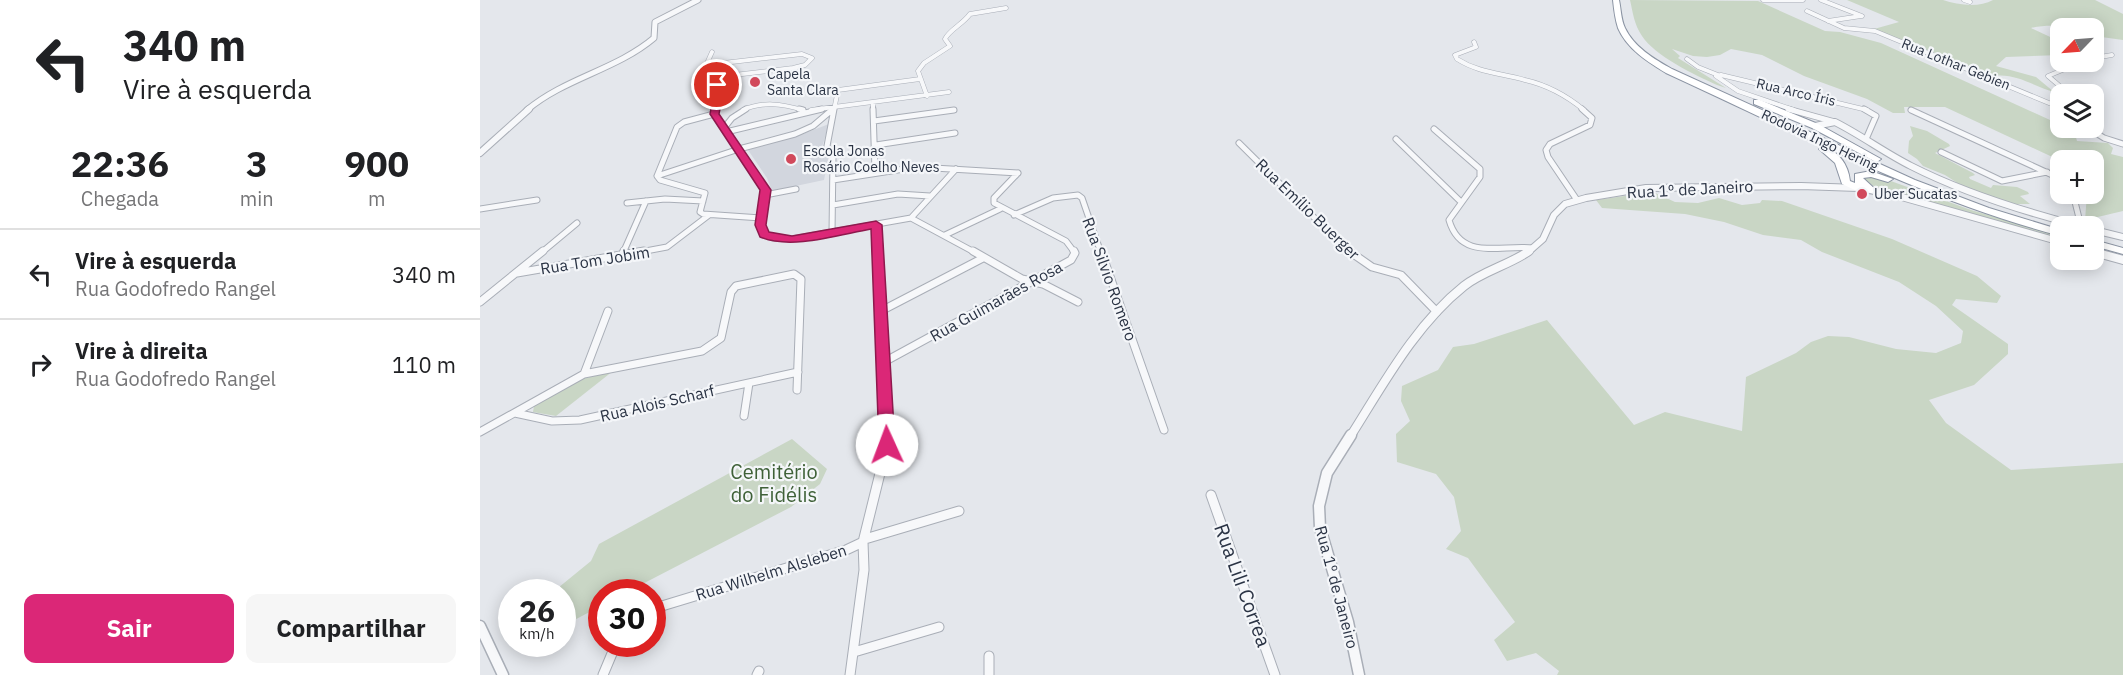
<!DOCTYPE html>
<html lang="pt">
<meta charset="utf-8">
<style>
body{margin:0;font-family:"IBM Plex Sans",sans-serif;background:#f6f6f6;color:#202124;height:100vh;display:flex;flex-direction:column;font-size:22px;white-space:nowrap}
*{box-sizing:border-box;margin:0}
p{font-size:20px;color:#757577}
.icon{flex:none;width:33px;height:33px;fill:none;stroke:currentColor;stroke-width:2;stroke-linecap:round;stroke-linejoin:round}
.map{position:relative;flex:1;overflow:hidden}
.panel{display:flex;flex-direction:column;background:#fff;width:480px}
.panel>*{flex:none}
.banner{background:#fff;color:#202124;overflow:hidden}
.needle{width:39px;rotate:245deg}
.buttons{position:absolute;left:1570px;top:18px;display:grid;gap:12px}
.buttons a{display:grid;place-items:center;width:54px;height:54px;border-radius:12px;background:#fff;box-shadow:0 3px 15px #0003;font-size:30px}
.speed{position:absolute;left:18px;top:579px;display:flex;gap:12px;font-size:30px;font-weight:700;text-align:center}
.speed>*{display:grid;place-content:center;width:78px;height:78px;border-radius:50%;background:#fff;box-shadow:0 3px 15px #0003;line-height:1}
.speed small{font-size:15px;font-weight:400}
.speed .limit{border:9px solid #d22;background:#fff;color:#111}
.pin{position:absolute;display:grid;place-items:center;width:51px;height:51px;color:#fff;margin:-26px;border:3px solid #fff;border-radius:50%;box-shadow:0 2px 6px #0007}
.me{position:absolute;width:66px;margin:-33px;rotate:358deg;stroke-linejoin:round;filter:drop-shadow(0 0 4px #0008)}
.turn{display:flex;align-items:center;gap:21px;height:126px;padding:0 24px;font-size:27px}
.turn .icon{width:78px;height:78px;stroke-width:2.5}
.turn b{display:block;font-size:42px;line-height:51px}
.eta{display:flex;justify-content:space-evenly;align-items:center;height:102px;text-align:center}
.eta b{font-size:36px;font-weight:800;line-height:42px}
.cta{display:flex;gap:12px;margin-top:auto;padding:12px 24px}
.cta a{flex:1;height:69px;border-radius:12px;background:#db2777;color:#fff;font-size:24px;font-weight:800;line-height:69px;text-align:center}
.cta a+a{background:#f6f6f6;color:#202124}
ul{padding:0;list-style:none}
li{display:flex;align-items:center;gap:18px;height:90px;padding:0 24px;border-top:2px solid #e0e0e0}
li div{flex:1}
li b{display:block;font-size:22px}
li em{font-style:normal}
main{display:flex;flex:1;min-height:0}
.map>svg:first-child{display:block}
</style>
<main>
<section class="panel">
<div class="banner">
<div class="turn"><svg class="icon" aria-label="left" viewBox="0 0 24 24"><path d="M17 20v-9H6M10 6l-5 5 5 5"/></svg><div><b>340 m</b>Vire à esquerda</div></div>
</div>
<div class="eta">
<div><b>22:36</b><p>Chegada</p></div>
<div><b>3</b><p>min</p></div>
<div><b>900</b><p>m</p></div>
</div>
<ul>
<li><svg class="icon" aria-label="left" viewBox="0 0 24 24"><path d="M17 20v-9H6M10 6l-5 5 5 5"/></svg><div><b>Vire à esquerda</b><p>Rua Godofredo Rangel</p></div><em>340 m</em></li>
<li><svg class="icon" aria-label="right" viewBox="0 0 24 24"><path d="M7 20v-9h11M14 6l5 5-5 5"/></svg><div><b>Vire à direita</b><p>Rua Godofredo Rangel</p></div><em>110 m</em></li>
</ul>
<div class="cta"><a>Sair</a><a>Compartilhar</a></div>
</section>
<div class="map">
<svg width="1643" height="675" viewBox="0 0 1643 675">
<rect width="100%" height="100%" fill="#e4e7ec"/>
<path fill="#d2d6de" d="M349,124L342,147V156H349L344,180L292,191L287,178L268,150L320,135Z"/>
<path fill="#c9d6c5" d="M1150,0L1278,1L1345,31L1360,32L1401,43L1581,125V128L1595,134L1597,141L1628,143L1633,148L1631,154L1643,157V211L1605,220L1607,194H1614V160L1581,161L1465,107H1424L1425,113H1413L1387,99L1324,76L1282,55L1251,49L1240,55L1227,57L1213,56L1192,49L1200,56L1198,58L1246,88L1237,85C1215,75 1175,56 1162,36C1154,24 1153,13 1150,0Z
M1367,0H1463C1478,5 1499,8 1513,0H1615L1643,14V40L1614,36V28C1592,28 1572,23 1551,28L1581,42V55L1526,57L1516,66L1556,77L1574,92C1553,86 1536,73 1514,76L1394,29L1419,22Z
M1430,126L1447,131L1469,144L1470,146L1455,153L1493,173L1495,175L1489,177L1490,179L1511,188L1513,185L1537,187L1548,192L1549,194L1540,196L1550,204H1536L1516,199L1479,184L1465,175L1443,166L1437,159L1428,153L1429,141L1433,136Z
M1388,176L1408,180L1491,210L1581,236V241L1397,188L1382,179Z
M1173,192L1195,202L1218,203L1239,198L1262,205L1280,203L1282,200L1302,201L1412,239L1497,276L1521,296L1517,303L1476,299L1472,305L1528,344V354L1494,385L1449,400L1466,423L1531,470L1643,463V675H1077L1079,671L1056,653L1027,661L1014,640L1035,622L988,558L966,549L981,531L974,497L956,474L917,462L916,434L930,421L921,401L922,386L958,370L973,347L994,344L1067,320L1154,425L1185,412L1262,431L1266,377L1316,353L1331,342L1348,336L1369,337L1416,349L1456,353L1481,343L1483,331L1456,306L1419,282L1342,252L1321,240L1283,235L1244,222L1205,214L1122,208L1116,200Z
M133,371L76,416L53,412L54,406L58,402L98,380Z
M312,439L347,469L340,484L311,507L147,592H122L121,606L83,626L82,592H73L111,561L119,544Z"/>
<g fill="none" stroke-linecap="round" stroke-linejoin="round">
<defs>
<path id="minor-far3" d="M1283,0H1323
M1341,0L1382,16
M1484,0L1490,2
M1327,11L1364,28L1395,31L1581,108
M1348,21L1381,16
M994,42L996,47L975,55L977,59C999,73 1021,73 1045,80C1067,85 1087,96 1104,110
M1614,58L1632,55
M1207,59L1218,67L1238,75
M220,79L240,87L235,110
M220,79L313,68L325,65L332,58L322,54L226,65
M220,79L232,52
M1589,94L1568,76L1602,62
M447,96L438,71L444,63L470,46L465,39C469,30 483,24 490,14L526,8
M393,103V110
M263,110C283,101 302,104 323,110
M331,110L469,92
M351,110L354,108
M354,110L358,90L440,79
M471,110H474
M1314,110L1258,91L1236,76L1241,75L1387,110"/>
<path id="minor-far2" d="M235,109L234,114L285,190L280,225L284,234L293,238L312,239L431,218L476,169
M319,109L323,110
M393,109L395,172
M1308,109L1355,122
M1384,109L1396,116L1386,139
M1431,110L1581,179
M234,114L204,122L197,127L177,176L180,180L225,193L220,212L223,214L281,218
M394,121L474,110
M244,128L252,118L266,109
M1608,128L1624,138L1643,144
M954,129L1000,169V177L969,220C981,262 1022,244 1053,248
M246,132L342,109
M916,139L981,202
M759,143L870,253
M396,145L475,133
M1461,152L1522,181L1567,172
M538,173L514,198V203L586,241L595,253
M177,176L259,149L315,134L333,126L353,109
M353,180L437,167L538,173
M1593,194L1601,226
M285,195L316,189
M1097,200L1068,157L1066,150L1070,144L1110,125L1112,118L1102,109
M147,203L185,199L223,201
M353,205L418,194L450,196
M0,209L57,200
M534,215L573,198L598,195L602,198L621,253
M431,218L496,253
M396,225L397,253
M352,233L353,157L347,146L354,109
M465,235L520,209
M61,253L97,223
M143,253L166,201
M155,253L187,247L229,215"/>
<path id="minor-far1" d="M397,251L407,437
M493,251L542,279L563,284L598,302
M621,251L684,430
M869,251L892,267L921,275L957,312
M142,255L144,251
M37,273L164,251
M0,302L63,251
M401,311L503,258
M404,362L591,260L595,253L594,251
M104,374L222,351L241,338L251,292L256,286L314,274L321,279L317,390
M35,413L72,421L100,420L318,372
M264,416L269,383
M0,432L104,374L128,311"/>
<path id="minor" d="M731,495L795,675
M385,539L479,511
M172,609L366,550L383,542L407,445V435
M374,652L459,627
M509,656V675
M123,675L136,644
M277,675L279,671
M370,675L384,570L383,542"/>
<path id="tertiary-far3" d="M47,110C85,78 136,70 174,38L175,22L218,0"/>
<path id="tertiary-far2" d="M1335,126L1355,122C1381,135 1405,153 1431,166C1484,193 1542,211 1600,226
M0,153L49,109
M1614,230L1643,237
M1047,253L1063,239L1074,215L1085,204L1106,198L1166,188L1321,186L1378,188L1411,194L1581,242"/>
<path id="tertiary-far1" d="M1614,252L1643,260
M870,437C903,385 935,325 984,286C1003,271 1029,265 1049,251"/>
<path id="tertiary" d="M871,435L847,473L839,506L840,528L868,622L879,675
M0,626L23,675"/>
<path id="motorway" d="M1133,0H1139C1141,9 1141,20 1145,28C1154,47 1174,59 1192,69L1435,180L1509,208L1581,230V236C1443,200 1315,132 1186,73C1168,62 1147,49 1138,28C1135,19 1134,9 1133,0Z
M1274,100H1280L1338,124L1401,159L1397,162L1394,161L1332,128L1274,104Z
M1343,146C1359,152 1368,164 1370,181L1375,183V174L1391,171L1413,179L1408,182L1391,177L1383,178L1396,190L1391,193L1382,188L1375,190L1362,184L1355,163L1339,149Z
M1614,240L1643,248V254L1614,246Z"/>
</defs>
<use href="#minor-far3" stroke="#a9aeb7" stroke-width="5"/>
<use href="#minor-far2" stroke="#a9aeb7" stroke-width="7"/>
<use href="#minor-far1" stroke="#a9aeb7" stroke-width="9"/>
<use href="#minor" stroke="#a9aeb7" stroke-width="11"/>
<use href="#tertiary-far3" stroke="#a9aeb7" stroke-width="7"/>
<use href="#tertiary-far2" stroke="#a9aeb7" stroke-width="8"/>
<use href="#tertiary-far1" stroke="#a9aeb7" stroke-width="10"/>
<use href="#tertiary" stroke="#a9aeb7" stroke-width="13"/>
<use href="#motorway" stroke="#8b94a3" stroke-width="2"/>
<use href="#minor-far3" stroke="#f7f8fa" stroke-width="4"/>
<use href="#minor-far2" stroke="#f7f8fa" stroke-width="5"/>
<use href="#minor-far1" stroke="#f7f8fa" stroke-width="7"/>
<use href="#minor" stroke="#f7f8fa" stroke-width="9"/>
<use href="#tertiary-far3" stroke="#f7f8fa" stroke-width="5"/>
<use href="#tertiary-far2" stroke="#f7f8fa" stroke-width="6"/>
<use href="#tertiary-far1" stroke="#f7f8fa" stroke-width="8"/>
<use href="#tertiary" stroke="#f7f8fa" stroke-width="10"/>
<use href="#motorway" fill="#fff" fill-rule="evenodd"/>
</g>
<path fill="#db2777" stroke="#8e194d" stroke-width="1.5" d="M234,83H240L244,87L239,114L291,190L286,225L289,232L312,236L396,221L402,225L415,445L413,449H402L399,445L391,229C358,235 311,250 280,237L275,225L280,190L230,114L235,88Z"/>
<g fill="#d1495b" stroke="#f4f6f9" stroke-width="2">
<circle cx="275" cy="82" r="6"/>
<circle cx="311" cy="159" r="6"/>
<circle cx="1382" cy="194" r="6"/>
</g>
<g text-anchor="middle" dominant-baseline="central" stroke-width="4.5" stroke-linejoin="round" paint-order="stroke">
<g font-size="14" fill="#2b3445" stroke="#f4f6f9">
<text transform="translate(1476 64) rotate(22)">Rua Lothar Gebien</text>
<text transform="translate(1316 92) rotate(13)">Rua Arco Íris</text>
<text transform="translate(1340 140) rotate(25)">Rodovia Ingo Hering</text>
</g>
<g font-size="14" fill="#2b3445" stroke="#f4f6f9" text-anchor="start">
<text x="287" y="74">Capela<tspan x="287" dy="16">Santa Clara</tspan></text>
<text x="323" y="151">Escola Jonas<tspan x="323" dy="16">Rosário Coelho Neves</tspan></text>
<text x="1394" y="194">Uber Sucatas</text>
</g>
<g font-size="16" fill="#2b3445" stroke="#f4f6f9">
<text transform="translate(1210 189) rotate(-3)">Rua 1º de Janeiro</text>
<text transform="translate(828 209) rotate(44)">Rua Emílio Buerger</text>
<text transform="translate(115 260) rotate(-9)">Rua Tom Jobim</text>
<text transform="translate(630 279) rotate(70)">Rua Silvio Romero</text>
<text transform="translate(516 301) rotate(-29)">Rua Guimarães Rosa</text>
<text transform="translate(177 403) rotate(-13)">Rua Alois Scharf</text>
<text transform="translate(291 572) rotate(-17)">Rua Wilhelm Alsleben</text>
<text transform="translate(857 587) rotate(75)">Rua 1º de Janeiro</text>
</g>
<g font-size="20" fill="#3f6138" stroke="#f4f6f9">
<text x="294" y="471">Cemitério<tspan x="294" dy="23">do Fidélis</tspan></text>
</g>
<g font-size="20" fill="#2b3445" stroke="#f4f6f9">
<text transform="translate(763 585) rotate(70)">Rua Lili Correa</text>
</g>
</g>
</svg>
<div class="buttons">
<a><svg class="needle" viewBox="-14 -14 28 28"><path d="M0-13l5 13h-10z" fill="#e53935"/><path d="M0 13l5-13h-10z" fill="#757577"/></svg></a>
<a><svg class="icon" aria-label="layers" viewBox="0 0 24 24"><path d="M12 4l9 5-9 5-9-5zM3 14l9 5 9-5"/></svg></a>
<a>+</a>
<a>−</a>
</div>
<div class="speed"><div>26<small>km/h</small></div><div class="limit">30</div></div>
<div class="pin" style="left:237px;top:85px;background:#d93025"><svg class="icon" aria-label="arrive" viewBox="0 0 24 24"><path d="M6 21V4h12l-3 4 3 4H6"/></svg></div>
<svg class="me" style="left:407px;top:445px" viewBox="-20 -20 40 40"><circle r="19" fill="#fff"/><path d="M0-13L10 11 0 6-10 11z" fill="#db2777"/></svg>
</div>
</main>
